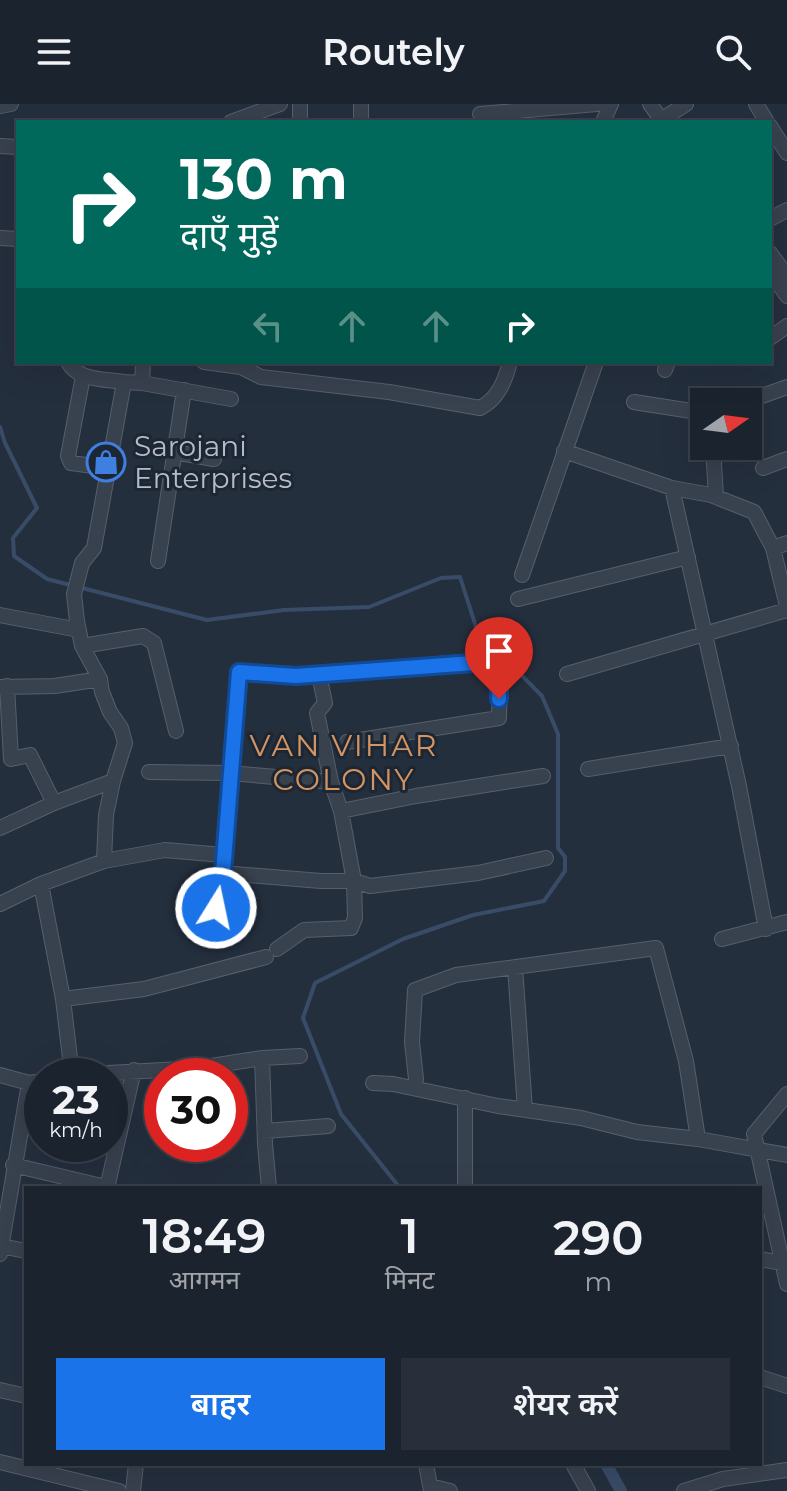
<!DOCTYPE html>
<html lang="hi">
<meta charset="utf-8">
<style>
body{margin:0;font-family:Montserrat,"Noto Sans Devanagari",sans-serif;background:#282f3a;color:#f1f3f6;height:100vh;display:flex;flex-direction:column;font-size:30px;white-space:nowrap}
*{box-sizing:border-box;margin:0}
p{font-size:26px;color:#a0a4aa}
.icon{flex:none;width:44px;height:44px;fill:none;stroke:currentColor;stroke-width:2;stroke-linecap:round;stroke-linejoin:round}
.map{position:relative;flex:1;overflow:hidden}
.details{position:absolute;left:24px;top:1082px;width:738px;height:280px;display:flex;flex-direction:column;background:#1b232e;border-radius:0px;box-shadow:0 8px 32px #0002,0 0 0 2px #39404a}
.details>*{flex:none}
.hud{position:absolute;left:16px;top:16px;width:756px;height:244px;border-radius:0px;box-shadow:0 8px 32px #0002,0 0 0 2px #39404a;background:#00695c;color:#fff;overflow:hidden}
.needle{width:52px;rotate:76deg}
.controls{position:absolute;left:690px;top:284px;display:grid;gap:16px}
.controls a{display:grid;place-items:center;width:72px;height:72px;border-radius:0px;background:#1b232e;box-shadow:0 8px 32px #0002,0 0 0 2px #39404a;font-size:40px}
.speed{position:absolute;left:24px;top:954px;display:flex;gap:16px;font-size:40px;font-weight:700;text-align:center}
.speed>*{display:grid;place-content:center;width:104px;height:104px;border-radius:50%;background:#1b232e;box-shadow:0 8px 32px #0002,0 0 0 2px #39404a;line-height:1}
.speed small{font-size:20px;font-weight:400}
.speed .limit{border:12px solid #d22;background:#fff;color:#111}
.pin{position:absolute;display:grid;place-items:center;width:68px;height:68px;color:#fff;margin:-82px -34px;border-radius:50% 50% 50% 0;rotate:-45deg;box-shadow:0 0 8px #0007}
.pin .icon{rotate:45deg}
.me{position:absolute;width:88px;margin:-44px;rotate:10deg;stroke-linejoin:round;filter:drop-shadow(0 0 6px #0008)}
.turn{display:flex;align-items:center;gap:28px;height:168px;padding:0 32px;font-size:36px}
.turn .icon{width:104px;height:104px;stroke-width:2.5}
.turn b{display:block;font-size:56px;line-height:68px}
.lanes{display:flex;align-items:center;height:76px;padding:0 32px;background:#0003;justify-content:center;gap:40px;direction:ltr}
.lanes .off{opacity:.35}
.eta{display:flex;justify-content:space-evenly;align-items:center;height:136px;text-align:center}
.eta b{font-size:48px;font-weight:600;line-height:56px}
.primary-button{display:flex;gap:16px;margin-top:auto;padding:16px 32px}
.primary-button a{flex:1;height:92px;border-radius:0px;background:#1a73e8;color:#fff;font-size:32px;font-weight:600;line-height:92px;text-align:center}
.primary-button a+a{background:#282f3a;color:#f1f3f6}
header{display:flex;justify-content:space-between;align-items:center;height:104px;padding:0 32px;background:#1b232e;font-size:36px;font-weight:600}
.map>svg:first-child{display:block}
</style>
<header><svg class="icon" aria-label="menu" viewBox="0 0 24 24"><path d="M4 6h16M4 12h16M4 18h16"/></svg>Routely<svg class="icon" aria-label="search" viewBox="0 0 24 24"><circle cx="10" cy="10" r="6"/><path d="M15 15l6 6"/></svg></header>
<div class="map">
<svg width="787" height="1387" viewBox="0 0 787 1387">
<rect width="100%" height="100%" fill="#242f3e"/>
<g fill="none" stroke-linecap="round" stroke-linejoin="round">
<path stroke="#394c67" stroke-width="4" d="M0,323L5,339L37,404L13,434L14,452L47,475L207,516L284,506L369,503L441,474L460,473L477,526L542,592L558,630V744L565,753V767L544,797L473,811L403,835L315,879L303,914L341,1010L400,1084"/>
<path stroke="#394c67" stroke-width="12" d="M606,1360L621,1387"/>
<defs>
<path id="minor" d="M300,0V18
M361,0V18
M650,0L663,18
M756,0L767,18
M0,2L11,0
M480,10L597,0
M661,16L686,0
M231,18L280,0
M603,18L611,0
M770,22L787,49
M0,42L18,43
M770,115L787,106
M0,134L18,135
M770,149L787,172
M770,168L787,192
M770,234L787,222
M68,258C78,277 105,275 124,278
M143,258L142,279L231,295
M204,258L241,263L261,273L389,288L480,304C498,295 505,277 510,258
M665,266L668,258
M83,272L68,352L71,359L109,364
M142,279L124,278L94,444L82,459L74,490L77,517L82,542L100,575L102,588L110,608L121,624L125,639L113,677L106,711L104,757L41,780L63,895L72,971L199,964L262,954L265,1040L269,1084
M634,298L704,309
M745,298L787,283
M713,342L716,393
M564,347L672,384L711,391L754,408L773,444
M174,348L214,355
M763,364L787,355
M672,384L739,682L766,825
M787,439L773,444L787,502
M158,457L184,286
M522,471L596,258
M518,495L688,453
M0,511L79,526
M82,542L143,532L154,539L176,627
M567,570L787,506
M319,571L325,599L317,609L331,678
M7,582L11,655L30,651L54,699
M1,583L55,582L100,575
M588,665L731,642
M149,668L230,669L331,678L341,707
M0,724L54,699L113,677
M104,757L165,746L223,751
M223,769L321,777H354L341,707L416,692L543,672
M0,800L41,780
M216,804L223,769L239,568L319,571L472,557C507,558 499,587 499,614L347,638
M722,835L787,818
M277,845L304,826L351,824L355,814L354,777L370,782L478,769L546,754
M515,863L525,1006
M63,895L144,885L266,853
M262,954L300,952
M0,971L29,979
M416,975L412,938L415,886L456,871L656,844L686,957L698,1035L787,1051
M373,979L393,980L498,1002L581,1014L637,1028L698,1035
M787,990L754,1030L787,1180
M465,994V1084
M265,1027L328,1022
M13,1061L110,1084
M107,1084L134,966
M1,1142L26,1147
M0,1150L29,979L42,977
M760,1155L787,1160
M760,1273L787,1282
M0,1286L26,1292
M0,1358L119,1387
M426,1360L431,1387
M573,1360L588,1387
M430,1382L450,1387
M133,1387L136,1360
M684,1387L723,1375L787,1366"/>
</defs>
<use href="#minor" stroke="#565f6c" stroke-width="16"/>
<use href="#minor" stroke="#38414e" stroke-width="14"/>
</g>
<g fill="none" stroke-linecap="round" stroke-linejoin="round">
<defs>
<path id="route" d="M216,804L223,769L239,568L296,572L487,558C499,568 499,580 499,595"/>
</defs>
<use href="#route" stroke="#114b97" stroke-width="20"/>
<use href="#route" stroke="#1a73e8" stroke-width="14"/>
</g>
<defs>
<symbol id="shop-ring" viewBox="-11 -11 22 22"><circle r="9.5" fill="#1d2633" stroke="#3f7fe0" stroke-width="1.5"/><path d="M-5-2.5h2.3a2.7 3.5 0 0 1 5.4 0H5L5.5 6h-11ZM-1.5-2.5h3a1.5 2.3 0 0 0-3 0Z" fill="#3f7fe0"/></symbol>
</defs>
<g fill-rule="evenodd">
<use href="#shop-ring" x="84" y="336" width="44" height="44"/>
</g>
<g text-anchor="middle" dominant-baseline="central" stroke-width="6" stroke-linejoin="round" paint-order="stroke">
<g font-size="28" fill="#b4bcc9" stroke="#1d2633" text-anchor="start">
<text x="134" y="342">Sarojani<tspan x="134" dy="32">Enterprises</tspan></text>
</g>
<g font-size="30" letter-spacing="2" fill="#d59563" stroke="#1d2633">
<text x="344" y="641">VAN VIHAR<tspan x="344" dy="34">COLONY</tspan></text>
</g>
</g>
</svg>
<div class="controls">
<a><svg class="needle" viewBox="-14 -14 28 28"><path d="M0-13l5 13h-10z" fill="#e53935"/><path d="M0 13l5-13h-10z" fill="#a0a4aa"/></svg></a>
</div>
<div class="speed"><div>23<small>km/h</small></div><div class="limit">30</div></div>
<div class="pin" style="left:499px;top:595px;background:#d93025"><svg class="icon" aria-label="arrive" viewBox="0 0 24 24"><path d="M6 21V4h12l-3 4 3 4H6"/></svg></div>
<svg class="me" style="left:216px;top:804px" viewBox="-20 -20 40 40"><circle r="17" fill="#1a73e8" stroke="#fff" stroke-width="3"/><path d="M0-11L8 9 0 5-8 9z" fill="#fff"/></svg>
<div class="hud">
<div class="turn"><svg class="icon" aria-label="right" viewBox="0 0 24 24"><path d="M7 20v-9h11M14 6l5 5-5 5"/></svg><div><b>130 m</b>दाएँ मुड़ें</div></div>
<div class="lanes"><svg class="icon off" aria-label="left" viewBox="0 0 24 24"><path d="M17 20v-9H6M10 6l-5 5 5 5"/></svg><svg class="icon off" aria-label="ahead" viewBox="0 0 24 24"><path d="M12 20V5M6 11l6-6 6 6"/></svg><svg class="icon off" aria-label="ahead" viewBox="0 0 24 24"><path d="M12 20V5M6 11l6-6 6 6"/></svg><svg class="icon" aria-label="right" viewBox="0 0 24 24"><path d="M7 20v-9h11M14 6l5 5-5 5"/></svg></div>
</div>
<section class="details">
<div class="eta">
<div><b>18:49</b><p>आगमन</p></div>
<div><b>1</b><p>मिनट</p></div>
<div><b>290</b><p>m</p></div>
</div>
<div class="primary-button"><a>बाहर</a><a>शेयर करें</a></div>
</section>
</div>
